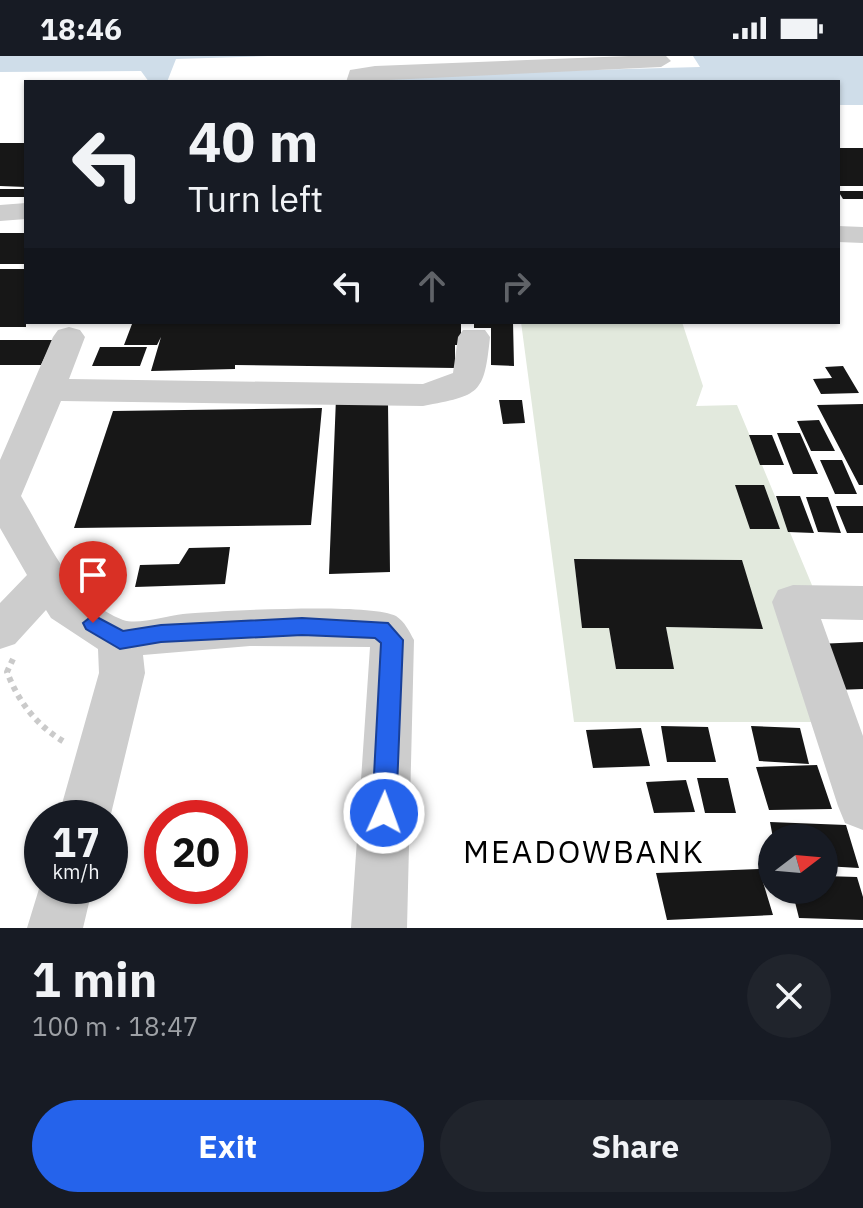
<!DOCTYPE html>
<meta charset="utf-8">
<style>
body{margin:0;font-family:"IBM Plex Sans",sans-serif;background:#20242c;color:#f1f3f6;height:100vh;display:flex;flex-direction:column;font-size:30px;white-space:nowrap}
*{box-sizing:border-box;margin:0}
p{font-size:26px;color:#9ea1a6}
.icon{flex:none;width:44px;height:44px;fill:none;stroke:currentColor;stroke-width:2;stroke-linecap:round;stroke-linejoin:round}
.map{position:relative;height:872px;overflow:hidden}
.details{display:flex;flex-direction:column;background:#171b24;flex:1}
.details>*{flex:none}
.hud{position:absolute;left:24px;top:24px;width:816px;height:244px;border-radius:0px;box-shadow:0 2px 6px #0004;background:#171b24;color:#f1f3f6;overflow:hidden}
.needle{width:52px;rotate:74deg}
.tools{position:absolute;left:758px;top:768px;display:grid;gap:16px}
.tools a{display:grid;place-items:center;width:80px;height:80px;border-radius:50%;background:#171b24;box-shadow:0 2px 6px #0004;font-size:40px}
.speed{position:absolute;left:24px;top:744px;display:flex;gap:16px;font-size:40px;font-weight:700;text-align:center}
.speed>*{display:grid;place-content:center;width:104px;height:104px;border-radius:50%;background:#171b24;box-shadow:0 2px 6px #0004;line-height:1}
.speed small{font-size:20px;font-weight:400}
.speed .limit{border:12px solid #d22;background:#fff;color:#111}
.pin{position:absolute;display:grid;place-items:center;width:68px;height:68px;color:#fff;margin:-82px -34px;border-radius:50% 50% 50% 0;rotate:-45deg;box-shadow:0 0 8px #0007}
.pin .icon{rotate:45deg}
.me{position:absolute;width:88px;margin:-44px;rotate:2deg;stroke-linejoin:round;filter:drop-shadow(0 0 6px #0008)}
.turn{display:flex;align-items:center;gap:28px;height:168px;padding:0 32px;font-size:36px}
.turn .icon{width:104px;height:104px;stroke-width:2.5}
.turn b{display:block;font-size:56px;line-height:68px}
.lanes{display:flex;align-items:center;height:76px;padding:0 32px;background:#0003;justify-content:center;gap:40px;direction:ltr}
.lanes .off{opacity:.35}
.round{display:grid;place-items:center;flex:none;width:84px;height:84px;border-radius:42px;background:#20242c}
.headline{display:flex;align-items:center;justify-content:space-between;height:136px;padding:0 32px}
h1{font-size:48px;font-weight:700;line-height:60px}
.action{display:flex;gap:16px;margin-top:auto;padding:16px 32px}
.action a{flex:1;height:92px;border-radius:48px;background:#2563eb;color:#fff;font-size:32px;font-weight:700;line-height:92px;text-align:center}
.action a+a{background:#20242c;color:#f1f3f6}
.status{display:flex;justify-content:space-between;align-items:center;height:56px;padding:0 40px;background:#171b24;direction:ltr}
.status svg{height:22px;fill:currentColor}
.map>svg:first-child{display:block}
</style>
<div class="status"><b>18:46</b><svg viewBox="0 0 49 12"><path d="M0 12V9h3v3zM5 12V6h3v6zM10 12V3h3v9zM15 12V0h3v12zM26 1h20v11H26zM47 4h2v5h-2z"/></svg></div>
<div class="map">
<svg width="863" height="872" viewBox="0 0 863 872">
<rect width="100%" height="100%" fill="#fff"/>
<path fill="#e2e9dd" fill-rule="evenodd" d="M521,266H682L703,330L696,350L737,349L814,534V666H574ZM574,503L742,505L762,573L666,571L673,613H616L609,572L582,571Z"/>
<path fill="#cfdde9" d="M0,0H268L176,3L167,26H149L141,15L0,16Z
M693,0H863V49H838V26H373V20L700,11Z"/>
<path fill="#171717" d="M0,87H26V131L0,130Z
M838,92H863V130H838Z
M0,133H26V141H0Z
M838,135H863V143H843Z
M0,177H26V208H0Z
M0,213H26V271H0Z
M145,266H461V289H455V312L235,309V313L151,315L161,281L157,289H124L132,268Z
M474,266H513L514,310L491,309V272H474Z
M0,284H53L41,309H0Z
M100,291H147L140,310H92Z
M843,310L859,337L821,338L813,323L832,322L825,311Z
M336,342L388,347L390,516L329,518Z
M499,344H522L525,367L503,368Z
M863,348V429H859L817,349Z
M322,352L311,469L74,472L113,355Z
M819,364L835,395H811L797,365Z
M777,377H800L818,418H793Z
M749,379H772L784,409H760Z
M820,404H842L857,438H835Z
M735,429H764L780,473H750Z
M776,440H800L814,477L788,476Z
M806,441H828L841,477L818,476Z
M836,450H863V477H847Z
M230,491L225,528L135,531L140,509L179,508L189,492Z
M574,503L742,504L763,573L666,571L674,613H616L609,572H582Z
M863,586V633L836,634L817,588Z
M661,670L708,671L716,706H667Z
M751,670L800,672L809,708L759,705Z
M641,672L650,710L593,712L586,674Z
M817,709L832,753L769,754L756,711Z
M697,722H728L736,757H705Z
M686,724L695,756L654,757L646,726Z
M770,766L846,769L859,812L824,810V782H773Z
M759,813L773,859L667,864L656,817Z
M824,820L857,821L863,841V864L799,862L792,834H824Z"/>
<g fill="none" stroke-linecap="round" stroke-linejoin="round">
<path stroke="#cacaca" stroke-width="6" stroke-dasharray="5 5" stroke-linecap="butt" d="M13,603L7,616C19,647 37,670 66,687"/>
<path fill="#cdcdcd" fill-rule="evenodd" d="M629,0H666L671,5L661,11L346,26L350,14L375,10Z
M26,147V163L0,165V149Z
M838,170L863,171V187L838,186Z
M69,271L80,274L85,281L69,323L423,328L453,317L458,281L463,274H485L490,281C484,339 480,339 423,350L61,345L21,440C48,484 71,544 123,564C138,569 167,560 183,558C219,555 370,546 396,560C405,566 409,575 414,584L407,872H351L370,591L250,590L143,599L145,617L110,762H58L99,617L98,593L51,562L46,554L15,588L0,593V547L27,519L0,472V404L53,281L58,274Z
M793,529L863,530V564L821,563L863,680V774L845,767L838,750L772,546L778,534Z
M42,823V830H93L83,872H27Z"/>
</g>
<path fill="#2563eb" stroke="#184099" stroke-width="2" d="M93,559L123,575L161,569L302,562L388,567L403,584L396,757L393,765L384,769L376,765L372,757L381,587L375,582L302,579L161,586L120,593L86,573L83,567Z"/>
<g text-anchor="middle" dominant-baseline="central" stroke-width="8" stroke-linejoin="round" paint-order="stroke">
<g font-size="32" letter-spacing="2" fill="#000" stroke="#fff">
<text x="584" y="795">MEADOWBANK</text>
</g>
</g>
</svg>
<div class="tools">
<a><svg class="needle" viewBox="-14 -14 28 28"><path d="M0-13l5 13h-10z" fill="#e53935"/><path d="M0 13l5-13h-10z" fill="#9ea1a6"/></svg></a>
</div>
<div class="speed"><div>17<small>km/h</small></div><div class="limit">20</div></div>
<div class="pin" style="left:93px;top:567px;background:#d93025"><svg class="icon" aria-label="arrive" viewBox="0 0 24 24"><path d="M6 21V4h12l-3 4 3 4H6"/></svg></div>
<svg class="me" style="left:384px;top:757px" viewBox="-20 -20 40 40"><circle r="17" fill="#2563eb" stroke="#fff" stroke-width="3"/><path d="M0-11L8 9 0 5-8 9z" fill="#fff"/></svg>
<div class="hud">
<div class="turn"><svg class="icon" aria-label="left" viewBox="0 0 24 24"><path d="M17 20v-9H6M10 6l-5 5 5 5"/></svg><div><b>40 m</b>Turn left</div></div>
<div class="lanes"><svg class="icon" aria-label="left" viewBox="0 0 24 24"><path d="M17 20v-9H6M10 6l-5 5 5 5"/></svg><svg class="icon off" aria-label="ahead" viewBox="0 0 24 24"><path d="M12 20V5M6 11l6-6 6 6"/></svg><svg class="icon off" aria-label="right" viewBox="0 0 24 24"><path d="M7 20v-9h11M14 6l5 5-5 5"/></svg></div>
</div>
</div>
<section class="details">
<div class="headline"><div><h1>1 min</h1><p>100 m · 18:47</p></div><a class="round"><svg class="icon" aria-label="close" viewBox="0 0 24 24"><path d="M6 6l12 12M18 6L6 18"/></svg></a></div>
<div class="action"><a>Exit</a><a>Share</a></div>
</section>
